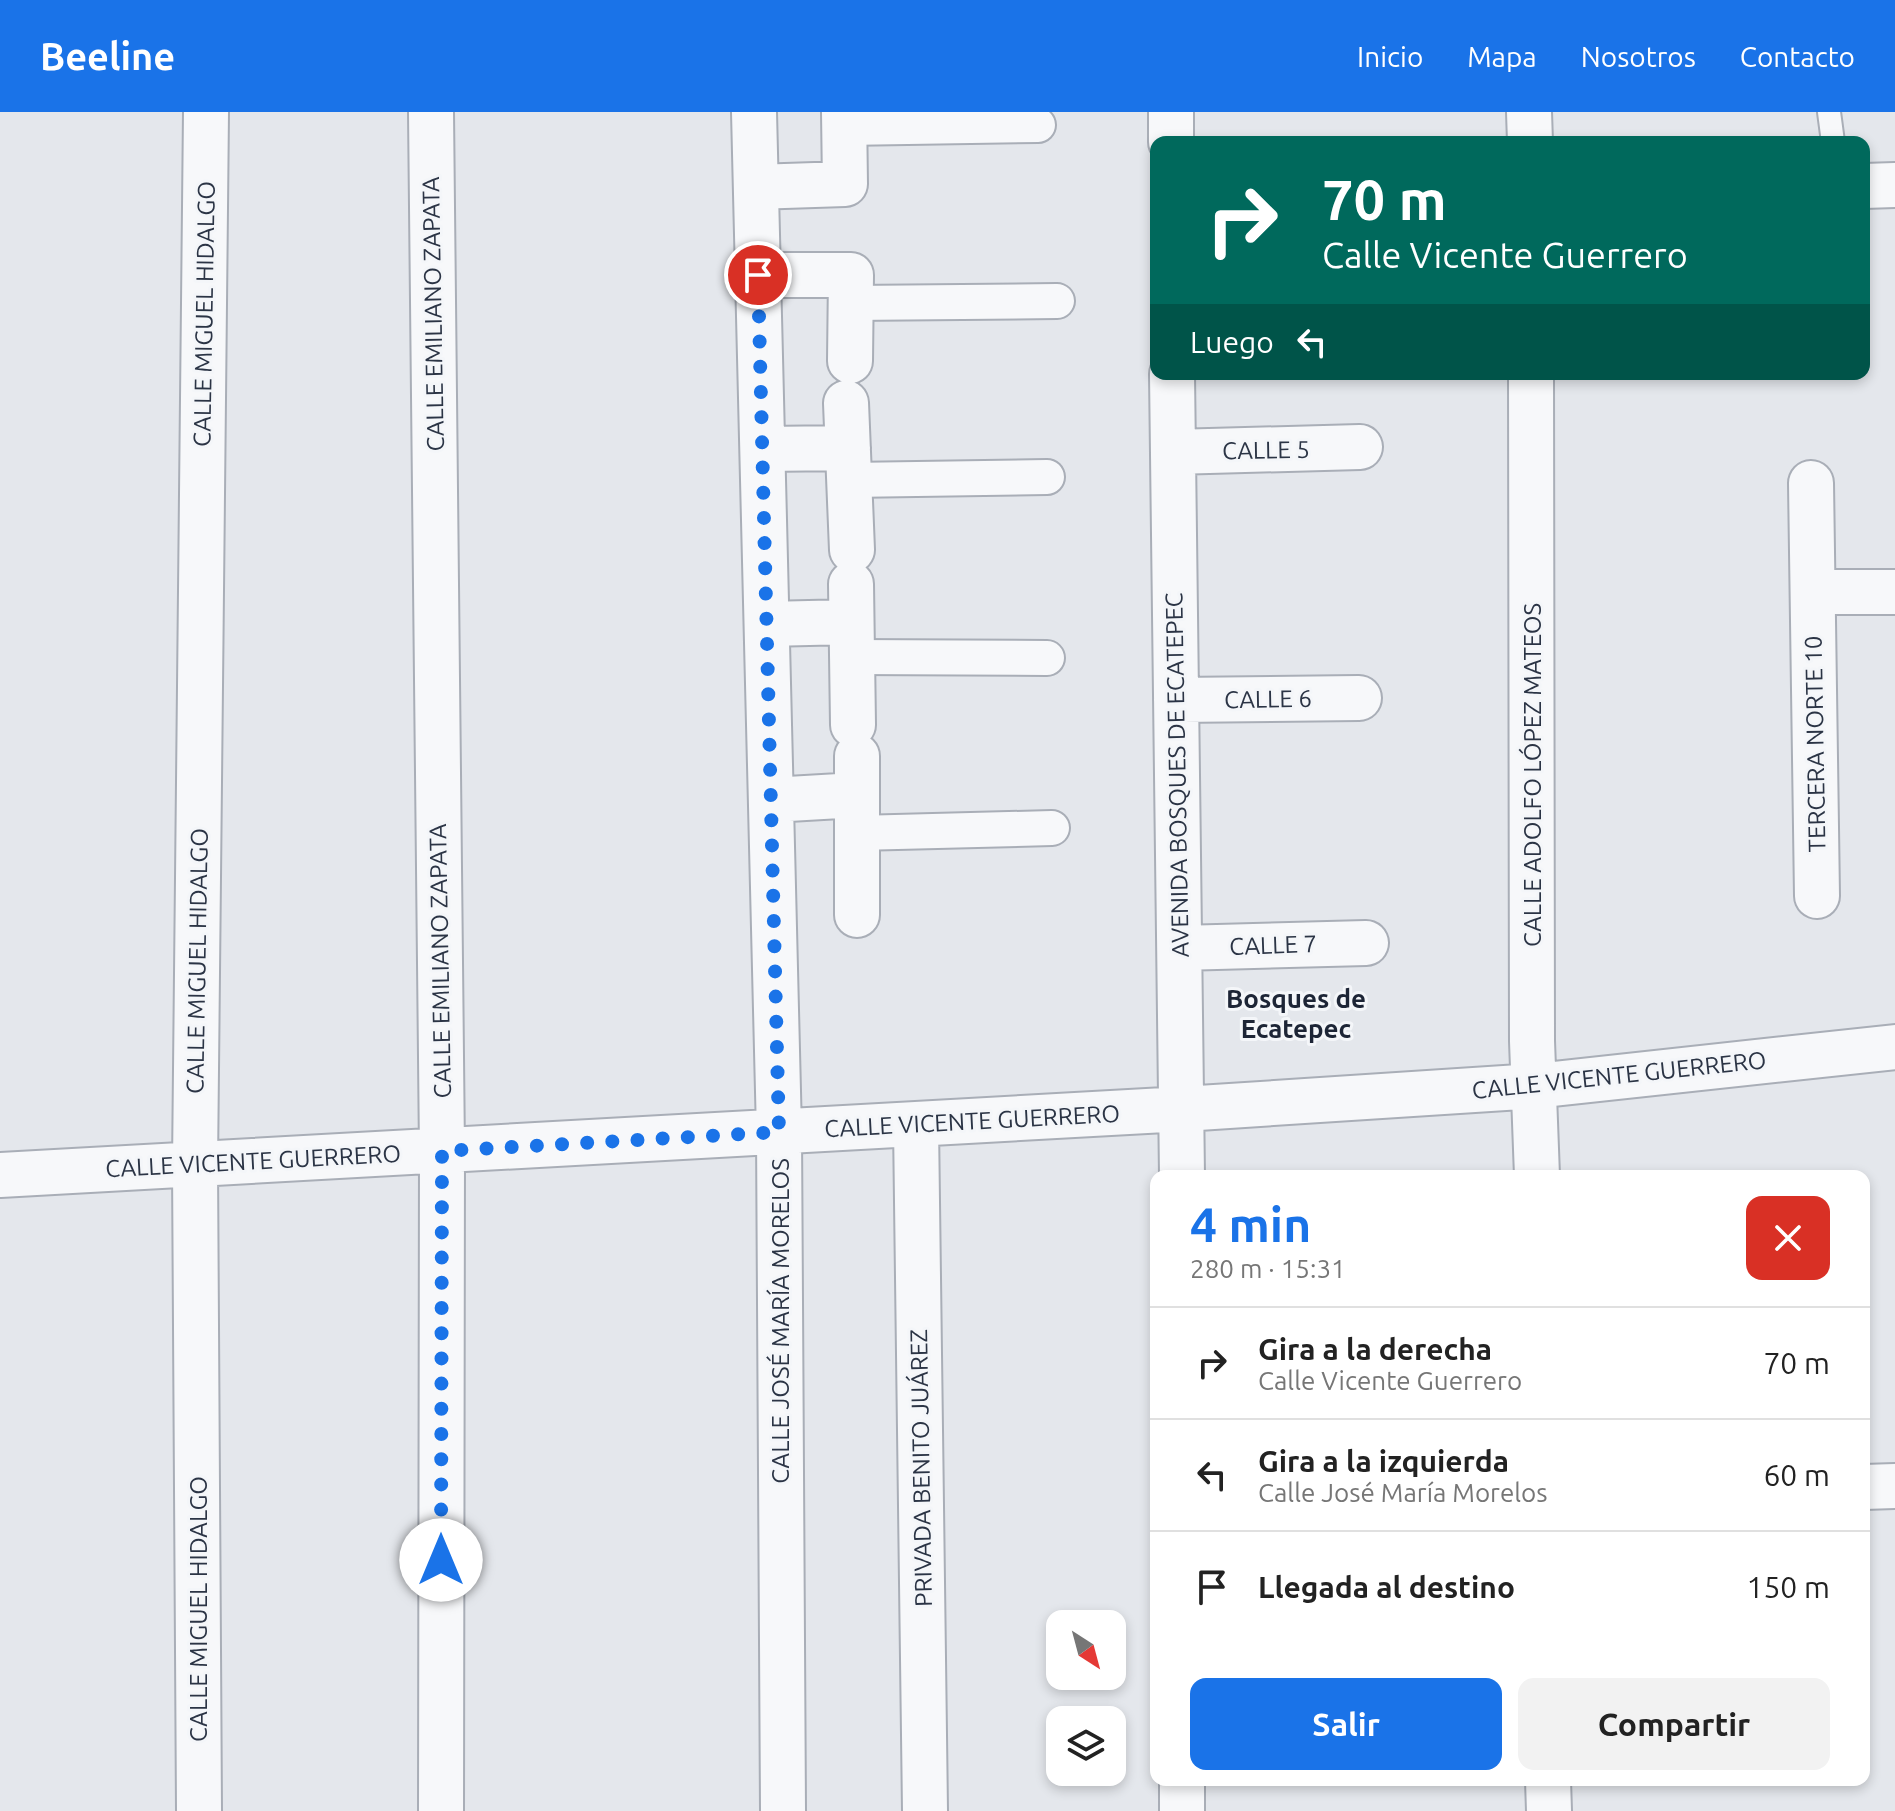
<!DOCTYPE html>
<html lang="es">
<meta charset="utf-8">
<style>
body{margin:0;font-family:Ubuntu,sans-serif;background:#f2f2f2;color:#222;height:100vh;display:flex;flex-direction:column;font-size:30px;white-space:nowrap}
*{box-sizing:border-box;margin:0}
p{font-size:26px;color:#767676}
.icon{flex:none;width:44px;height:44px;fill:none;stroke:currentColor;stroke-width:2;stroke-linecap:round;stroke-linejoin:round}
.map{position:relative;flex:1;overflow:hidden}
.panel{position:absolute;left:1150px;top:1058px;width:720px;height:616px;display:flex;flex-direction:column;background:#fff;border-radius:16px;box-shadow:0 4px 12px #0003}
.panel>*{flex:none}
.banner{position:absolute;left:1150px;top:24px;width:720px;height:244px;border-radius:16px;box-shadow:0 4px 12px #0003;background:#00695c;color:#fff;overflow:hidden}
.needle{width:52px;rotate:144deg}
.tools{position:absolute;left:1046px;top:1498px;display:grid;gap:16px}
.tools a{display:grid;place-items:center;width:80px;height:80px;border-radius:16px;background:#fff;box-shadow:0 4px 12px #0003;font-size:40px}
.pin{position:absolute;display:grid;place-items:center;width:68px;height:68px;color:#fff;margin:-34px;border:4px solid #fff;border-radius:50%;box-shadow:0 2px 8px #0007}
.me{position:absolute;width:88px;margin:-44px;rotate:0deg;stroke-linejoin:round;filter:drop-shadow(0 0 6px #0008)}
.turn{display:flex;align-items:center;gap:28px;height:168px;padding:0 40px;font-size:36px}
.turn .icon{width:104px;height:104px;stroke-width:2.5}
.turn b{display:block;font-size:56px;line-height:68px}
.then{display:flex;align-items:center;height:76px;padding:0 40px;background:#0003;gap:16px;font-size:30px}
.round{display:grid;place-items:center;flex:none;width:84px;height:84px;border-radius:16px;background:#f2f2f2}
.headline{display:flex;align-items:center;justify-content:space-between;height:136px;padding:0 40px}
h1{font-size:48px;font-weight:700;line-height:60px;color:#1a73e8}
.primary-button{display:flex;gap:16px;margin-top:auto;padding:16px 40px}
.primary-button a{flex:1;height:92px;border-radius:16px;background:#1a73e8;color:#fff;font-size:32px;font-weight:700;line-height:92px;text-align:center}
.primary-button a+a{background:#f2f2f2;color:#222}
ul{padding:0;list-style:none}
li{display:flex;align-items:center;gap:24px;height:112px;padding:0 40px;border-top:2px solid #e0e0e0}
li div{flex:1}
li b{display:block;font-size:30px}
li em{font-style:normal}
header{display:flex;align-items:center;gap:48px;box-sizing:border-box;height:112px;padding:0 40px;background:#1a73e8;color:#fff}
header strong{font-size:38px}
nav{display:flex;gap:44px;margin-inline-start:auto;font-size:28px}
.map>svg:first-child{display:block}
</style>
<header>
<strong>Beeline</strong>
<nav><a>Inicio</a><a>Mapa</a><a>Nosotros</a><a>Contacto</a></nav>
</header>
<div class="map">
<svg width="1895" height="1699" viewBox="0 0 1895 1699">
<rect width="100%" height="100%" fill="#e4e7ec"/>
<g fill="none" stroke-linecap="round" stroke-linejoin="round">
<defs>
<path id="service" d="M1829,0L1833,30"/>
<path id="pedestrian" d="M844,16L1038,13
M851,191L1057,189
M849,368L1047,365
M852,545L1047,546
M857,721L1052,716"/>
<path id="minor" d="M431,0L442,1039L441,1699
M754,0L779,1020L783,1699
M1529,0L1530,30
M1171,30V0
M1864,74L1895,73
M756,75L845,72L844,0
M758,163H851L850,249
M1172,262L1182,1064
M1531,262L1532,929L1537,1064
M846,291L852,438
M763,337L848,336
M1173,340L1360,335
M1811,371L1817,784
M851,472L853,613
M1813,480H1895
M767,512L851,510
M1176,588L1359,586
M771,688L857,683
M857,803V644
M1180,836L1366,831
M916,1013L925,1699
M0,1063L1183,997L1535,974L1895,935
M1864,1375L1895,1374
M1182,1668V1699
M1548,1668L1549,1699
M199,1699L195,1053L206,0"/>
</defs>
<use href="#service" stroke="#a9aeb7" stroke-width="26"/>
<use href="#pedestrian" stroke="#a9aeb7" stroke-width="38"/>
<use href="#minor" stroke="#a9aeb7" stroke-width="48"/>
<use href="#service" stroke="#f7f8fa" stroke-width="22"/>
<use href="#pedestrian" stroke="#f7f8fa" stroke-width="34"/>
<use href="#minor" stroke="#f7f8fa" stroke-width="44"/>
</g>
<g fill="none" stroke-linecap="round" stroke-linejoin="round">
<path stroke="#1a73e8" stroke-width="14" stroke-dasharray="0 25.2" d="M441,1448L442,1039L779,1020L758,163"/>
</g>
<g text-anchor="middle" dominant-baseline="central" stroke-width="6" stroke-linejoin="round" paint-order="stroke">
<g font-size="24" fill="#2b3445" stroke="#f4f6f9">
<text transform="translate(204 202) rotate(-89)">CALLE MIGUEL HIDALGO</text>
<text transform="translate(433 202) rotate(-91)">CALLE EMILIANO ZAPATA</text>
<text transform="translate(1266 338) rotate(-1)">CALLE 5</text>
<text transform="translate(1268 587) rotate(-1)">CALLE 6</text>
<text transform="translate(1815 632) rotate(-91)">TERCERA NORTE 10</text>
<text transform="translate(1177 663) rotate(-91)">AVENIDA BOSQUES DE ECATEPEC</text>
<text transform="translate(1532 663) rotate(-90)">CALLE ADOLFO LÓPEZ MATEOS</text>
<text transform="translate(1273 833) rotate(-2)">CALLE 7</text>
<text transform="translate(197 849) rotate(-89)">CALLE MIGUEL HIDALGO</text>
<text transform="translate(440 849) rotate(-91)">CALLE EMILIANO ZAPATA</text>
<text transform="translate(1619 963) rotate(-6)">CALLE VICENTE GUERRERO</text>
<text transform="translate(972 1009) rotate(-3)">CALLE VICENTE GUERRERO</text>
<text transform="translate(253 1049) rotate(-3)">CALLE VICENTE GUERRERO</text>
<text transform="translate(780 1209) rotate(-90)">CALLE JOSÉ MARÍA MORELOS</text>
<text transform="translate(921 1356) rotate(-91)">PRIVADA BENITO JUÁREZ</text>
<text transform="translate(198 1497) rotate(-90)">CALLE MIGUEL HIDALGO</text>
</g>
<g font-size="26" font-weight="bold" fill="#1d2536" stroke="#f4f6f9">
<text x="1296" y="886">Bosques de<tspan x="1296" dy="30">Ecatepec</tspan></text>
</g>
</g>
</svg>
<div class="tools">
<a><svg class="needle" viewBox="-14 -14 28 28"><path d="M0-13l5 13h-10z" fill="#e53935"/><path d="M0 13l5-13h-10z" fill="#767676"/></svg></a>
<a><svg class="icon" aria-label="layers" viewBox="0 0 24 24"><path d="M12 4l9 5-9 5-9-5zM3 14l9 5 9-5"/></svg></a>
</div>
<div class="pin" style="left:758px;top:163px;background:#d93025"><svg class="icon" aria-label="arrive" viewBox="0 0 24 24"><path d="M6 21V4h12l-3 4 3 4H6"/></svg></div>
<svg class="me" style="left:441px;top:1448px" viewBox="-20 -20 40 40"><circle r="19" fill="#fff"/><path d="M0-13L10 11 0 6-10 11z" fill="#1a73e8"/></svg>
<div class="banner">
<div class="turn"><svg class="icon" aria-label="right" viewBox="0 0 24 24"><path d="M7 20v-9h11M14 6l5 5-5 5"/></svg><div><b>70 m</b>Calle Vicente Guerrero</div></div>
<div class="then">Luego<svg class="icon" aria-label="left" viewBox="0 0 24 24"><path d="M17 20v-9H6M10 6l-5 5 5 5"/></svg></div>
</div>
<section class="panel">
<div class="headline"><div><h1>4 min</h1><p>280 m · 15:31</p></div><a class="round" style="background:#d93025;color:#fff"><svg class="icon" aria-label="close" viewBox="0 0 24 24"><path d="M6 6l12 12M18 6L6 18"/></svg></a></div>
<ul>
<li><svg class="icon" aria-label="right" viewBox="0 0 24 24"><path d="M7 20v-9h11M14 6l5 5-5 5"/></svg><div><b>Gira a la derecha</b><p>Calle Vicente Guerrero</p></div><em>70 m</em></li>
<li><svg class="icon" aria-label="left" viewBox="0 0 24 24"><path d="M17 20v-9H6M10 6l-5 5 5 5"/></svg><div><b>Gira a la izquierda</b><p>Calle José María Morelos</p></div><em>60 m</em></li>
<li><svg class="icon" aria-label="arrive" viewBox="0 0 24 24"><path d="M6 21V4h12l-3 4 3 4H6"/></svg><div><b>Llegada al destino</b></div><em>150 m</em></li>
</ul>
<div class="primary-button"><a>Salir</a><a>Compartir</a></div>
</section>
</div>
